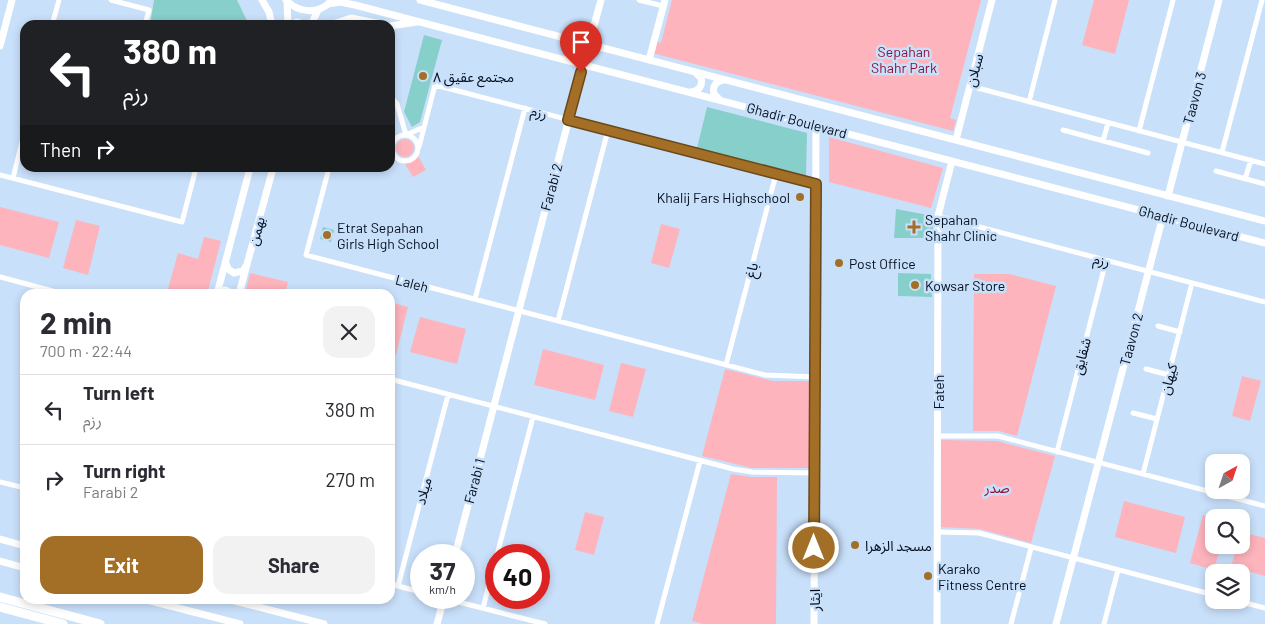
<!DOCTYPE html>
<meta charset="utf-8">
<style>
body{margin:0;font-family:Barlow,"Noto Sans Arabic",sans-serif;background:#f2f2f3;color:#2b2b33;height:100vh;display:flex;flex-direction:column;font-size:19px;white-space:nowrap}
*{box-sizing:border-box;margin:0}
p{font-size:16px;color:#7c7c81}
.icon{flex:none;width:28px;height:28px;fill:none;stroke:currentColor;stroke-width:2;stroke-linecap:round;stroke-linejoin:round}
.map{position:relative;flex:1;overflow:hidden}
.details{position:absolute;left:20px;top:289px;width:375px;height:315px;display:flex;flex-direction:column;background:#fff;border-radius:15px;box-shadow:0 2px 8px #0003}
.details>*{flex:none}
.guide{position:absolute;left:20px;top:20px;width:375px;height:152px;border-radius:15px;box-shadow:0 2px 8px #0003;background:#202124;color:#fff;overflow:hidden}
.needle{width:32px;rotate:40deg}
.fabs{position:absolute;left:1205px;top:454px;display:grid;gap:10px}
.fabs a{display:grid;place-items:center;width:45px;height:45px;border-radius:10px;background:#fff;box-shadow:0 2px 8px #0003;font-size:25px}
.speed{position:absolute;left:410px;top:544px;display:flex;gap:10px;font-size:25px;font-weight:700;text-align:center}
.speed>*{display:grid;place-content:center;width:65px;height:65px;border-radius:50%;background:#fff;box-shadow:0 2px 8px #0003;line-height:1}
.speed small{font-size:12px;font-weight:400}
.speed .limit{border:8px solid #d22;background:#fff;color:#111}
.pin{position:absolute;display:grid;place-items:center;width:42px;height:42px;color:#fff;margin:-51px -21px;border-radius:50% 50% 50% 0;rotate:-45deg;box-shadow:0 0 5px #0007}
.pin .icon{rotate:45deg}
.me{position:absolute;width:55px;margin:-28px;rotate:0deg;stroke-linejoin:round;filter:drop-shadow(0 0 4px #0008)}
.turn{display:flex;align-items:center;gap:18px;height:105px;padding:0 20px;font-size:22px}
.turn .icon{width:65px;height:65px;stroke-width:2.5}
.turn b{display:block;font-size:35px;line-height:42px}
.then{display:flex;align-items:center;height:48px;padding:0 20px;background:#0003;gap:10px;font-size:19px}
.round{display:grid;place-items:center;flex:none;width:52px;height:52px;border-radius:15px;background:#f2f2f3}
.overview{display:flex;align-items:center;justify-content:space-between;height:85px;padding:0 20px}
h1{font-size:30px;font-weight:700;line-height:38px}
.primary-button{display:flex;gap:10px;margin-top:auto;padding:10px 20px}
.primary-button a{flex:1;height:58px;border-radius:15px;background:#a36f27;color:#fff;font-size:20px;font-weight:700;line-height:58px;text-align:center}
.primary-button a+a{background:#f2f2f3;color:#2b2b33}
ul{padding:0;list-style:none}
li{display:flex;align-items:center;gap:15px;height:70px;padding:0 20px;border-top:1px solid #e1e1e2}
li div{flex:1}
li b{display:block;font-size:19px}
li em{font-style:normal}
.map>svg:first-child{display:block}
</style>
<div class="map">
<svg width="1265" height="624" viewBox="0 0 1265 624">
<rect width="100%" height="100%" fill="#c9e0fa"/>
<path fill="#fdb4bc" d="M672,0H981L950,118L956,120L953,131L652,53L654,41L661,43Z
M1094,0H1129L1115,54L1082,45Z
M829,137L943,168L931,208L829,182Z
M396 148a9 9 0 1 1 18 0a9 9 0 1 1-18 0Z
M418,156L426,170L413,177L405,164Z
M0,207L59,222L49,258L0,245Z
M76,220L100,226L88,275L63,268Z
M661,224L680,229L669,268L651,263Z
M204,237L221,241L207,294H187L168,289L178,253L198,259Z
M250,273L288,282L285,294H245Z
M974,274H1009L1056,286L1017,436L999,431H973Z
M390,302L408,307L396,355L390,354Z
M420,317L466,329L457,364L410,352Z
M543,349L604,365L595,400L534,385Z
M621,363L646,369L633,417L609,411Z
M725,369L773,381H809V468H752L702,456Z
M1242,376L1261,381L1250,421L1232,416Z
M941,440L997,441L1055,456L1031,543L980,529L941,527Z
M731,474L751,477H777L776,624H703L692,621Z
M1124,501L1185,517L1176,553L1115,537Z
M585,512L604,517L594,555L575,550Z
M1203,515L1214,518V545H1221L1214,570L1190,563Z
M1241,532L1265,538V576L1231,567L1237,545H1241Z"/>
<path fill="#87cfcb" d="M154,0H237L249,25H150Z
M424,35L442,40L420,122L412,127L404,112Z
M707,107L807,133L806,177L697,148Z
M896,209L933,216V238H894Z
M323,227L334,230L331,242L320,239Z
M898,273L931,274L932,297L898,296Z"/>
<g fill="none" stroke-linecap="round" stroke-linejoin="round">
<path stroke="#fff" stroke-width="5" d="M111,0L149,10L145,25
M639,0L663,6
M52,25L59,0
M970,86L1265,164
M390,101L393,99L397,104L406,135L424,127
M1029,102L1055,0
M1063,130L1148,153
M1139,131L1173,0
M392 148a13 13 0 1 1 26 0a13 13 0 1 1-26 0Z
M1103,141L1108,123
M419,147L435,85L816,184
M1222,152L1262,0
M329,168L306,255L765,375L815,377
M1216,171L1265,184
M0,175L182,222L196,168
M13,178L25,130
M1245,179L1251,160
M938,216L1265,302
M0,277L64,294
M475,299L525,108
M558,321L608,130
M1158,326L1180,332
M726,365L776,174
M1146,369L1169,375
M390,379L733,469L752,472L815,473
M1133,413L1157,419
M938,436H998L1265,506
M1057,452L1106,261
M1143,474L1192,283
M0,482L25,488
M937,532L979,533L1214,595
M497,555L533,417
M390,584L421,592
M398,586L448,395
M443,598L545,624
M1234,600L1265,608
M483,608L496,558
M657,624L700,461
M1011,624L1031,548
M1104,624L1118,570"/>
<path stroke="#fff" stroke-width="7" d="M262,0L269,12L272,25
M286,0C298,13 319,15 331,1
M420,0L1265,221
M287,2L288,25
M328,4L340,2L355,5L1265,243
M290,25L297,22L304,25
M311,25L318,10
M330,25L351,18L386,25
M390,26L417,22
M589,44L601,0
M0,46L12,0
M649,60L665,0
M691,92C699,91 703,86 701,78L695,72
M720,100L714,94C712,86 716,81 724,80
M956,140L992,0
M1168,196L1219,0
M226,263L228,269L234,273L243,271L246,266
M217,294L250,168
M219,294L225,290L233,294
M239,294L273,168
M0,539L25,546
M455,555L583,65
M0,561L25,568
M143,599L240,624
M227,599L324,624
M437,624L444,598
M814,624L816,125
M937,624L938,216L952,161
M1056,624L1163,216"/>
<path stroke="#fff" stroke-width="9" d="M0,597L100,624
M0,607L63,624"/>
</g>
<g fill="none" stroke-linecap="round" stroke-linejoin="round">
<defs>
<path id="route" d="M581,72L568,120L816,184L814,548"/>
</defs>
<use href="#route" stroke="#6a4819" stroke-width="12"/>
<use href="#route" stroke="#a36f27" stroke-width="9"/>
</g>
<g fill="#a36f27" stroke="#c9e0fa" stroke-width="2">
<circle cx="423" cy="76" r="5"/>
<circle cx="800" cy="197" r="5"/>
<path d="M911.5 219.5h5v5h5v5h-5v5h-5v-5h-5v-5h5z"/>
<circle cx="327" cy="235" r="5"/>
<circle cx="839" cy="263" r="5"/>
<circle cx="915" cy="285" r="5"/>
<circle cx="855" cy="545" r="5"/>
<circle cx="928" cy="576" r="5"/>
</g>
<g text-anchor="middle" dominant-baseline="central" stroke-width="5" stroke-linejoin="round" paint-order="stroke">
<g font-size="14" fill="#911138" stroke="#c9e0fa">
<text x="904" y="51">Sepahan<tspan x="904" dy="16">Shahr Park</tspan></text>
<text x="997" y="487">صدر</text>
</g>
<g font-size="14" fill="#030f1e" stroke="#c9e0fa">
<text transform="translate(974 70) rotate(-75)">سبلان</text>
<text transform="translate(1194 98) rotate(-75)">Taavon 3</text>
<text transform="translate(539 112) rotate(14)">رزم</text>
<text transform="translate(797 120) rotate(15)">Ghadir Boulevard</text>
<text transform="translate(551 187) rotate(-75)">Farabi 2</text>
<text transform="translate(1189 223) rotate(15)">Ghadir Boulevard</text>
<text transform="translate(256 231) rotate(-75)">بهمن</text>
<text transform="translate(1102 260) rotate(15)">رزم</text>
<text transform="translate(751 270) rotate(-75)">باغ</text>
<text transform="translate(412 283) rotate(15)">Laleh</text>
<text transform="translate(1131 339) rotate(-75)">Taavon 2</text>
<text transform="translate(1081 356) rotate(-75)">شقایق</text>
<text transform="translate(1168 379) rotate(-75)">کیهان</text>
<text transform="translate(938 392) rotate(-90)">Fateh</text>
<text transform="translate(474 481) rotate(-75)">Farabi 1</text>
<text transform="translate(423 491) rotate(-75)">میلاد</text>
<text transform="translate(814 600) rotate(-90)">ایثار</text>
</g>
<g font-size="14" fill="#030f1e" stroke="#c9e0fa" text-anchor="start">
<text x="433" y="76">مجتمع عقیق ۸</text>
<text x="790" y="197" text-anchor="end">Khalij Fars Highschool</text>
<text x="925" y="219">Sepahan<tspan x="925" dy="16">Shahr Clinic</tspan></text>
<text x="337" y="227">Etrat Sepahan<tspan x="337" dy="16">Girls High School</tspan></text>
<text x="849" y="263">Post Office</text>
<text x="925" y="285">Kowsar Store</text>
<text x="865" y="545">مسجد الزهرا</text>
<text x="938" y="568">Karako<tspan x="938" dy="16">Fitness Centre</tspan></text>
</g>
</g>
</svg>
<div class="fabs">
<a><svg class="needle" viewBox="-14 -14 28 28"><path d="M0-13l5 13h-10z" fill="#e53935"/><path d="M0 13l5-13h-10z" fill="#7c7c81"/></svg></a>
<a><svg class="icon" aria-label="search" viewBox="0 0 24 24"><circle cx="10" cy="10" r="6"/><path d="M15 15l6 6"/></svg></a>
<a><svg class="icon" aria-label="layers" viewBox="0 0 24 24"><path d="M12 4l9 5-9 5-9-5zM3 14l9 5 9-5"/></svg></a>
</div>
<div class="speed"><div>37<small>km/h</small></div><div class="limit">40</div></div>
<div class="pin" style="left:581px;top:72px;background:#d93025"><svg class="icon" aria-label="arrive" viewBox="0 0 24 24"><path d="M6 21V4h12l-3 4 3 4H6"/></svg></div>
<svg class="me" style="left:814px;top:548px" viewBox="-20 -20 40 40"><circle r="17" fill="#a36f27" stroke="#fff" stroke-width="3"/><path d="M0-11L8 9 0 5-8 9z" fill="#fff"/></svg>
<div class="guide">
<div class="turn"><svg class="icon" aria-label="left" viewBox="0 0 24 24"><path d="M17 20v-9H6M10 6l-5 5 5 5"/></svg><div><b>380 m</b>رزم</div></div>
<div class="then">Then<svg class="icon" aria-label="right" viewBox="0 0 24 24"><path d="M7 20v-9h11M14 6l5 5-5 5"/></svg></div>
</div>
<section class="details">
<div class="overview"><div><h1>2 min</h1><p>700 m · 22:44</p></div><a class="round"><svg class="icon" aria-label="close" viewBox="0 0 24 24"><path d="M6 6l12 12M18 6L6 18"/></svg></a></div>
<ul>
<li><svg class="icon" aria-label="left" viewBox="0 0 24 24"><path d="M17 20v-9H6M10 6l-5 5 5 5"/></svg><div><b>Turn left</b><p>رزم</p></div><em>380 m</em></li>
<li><svg class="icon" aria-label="right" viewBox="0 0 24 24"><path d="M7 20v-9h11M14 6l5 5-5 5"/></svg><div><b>Turn right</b><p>Farabi 2</p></div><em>270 m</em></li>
</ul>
<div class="primary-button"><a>Exit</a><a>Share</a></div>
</section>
</div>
